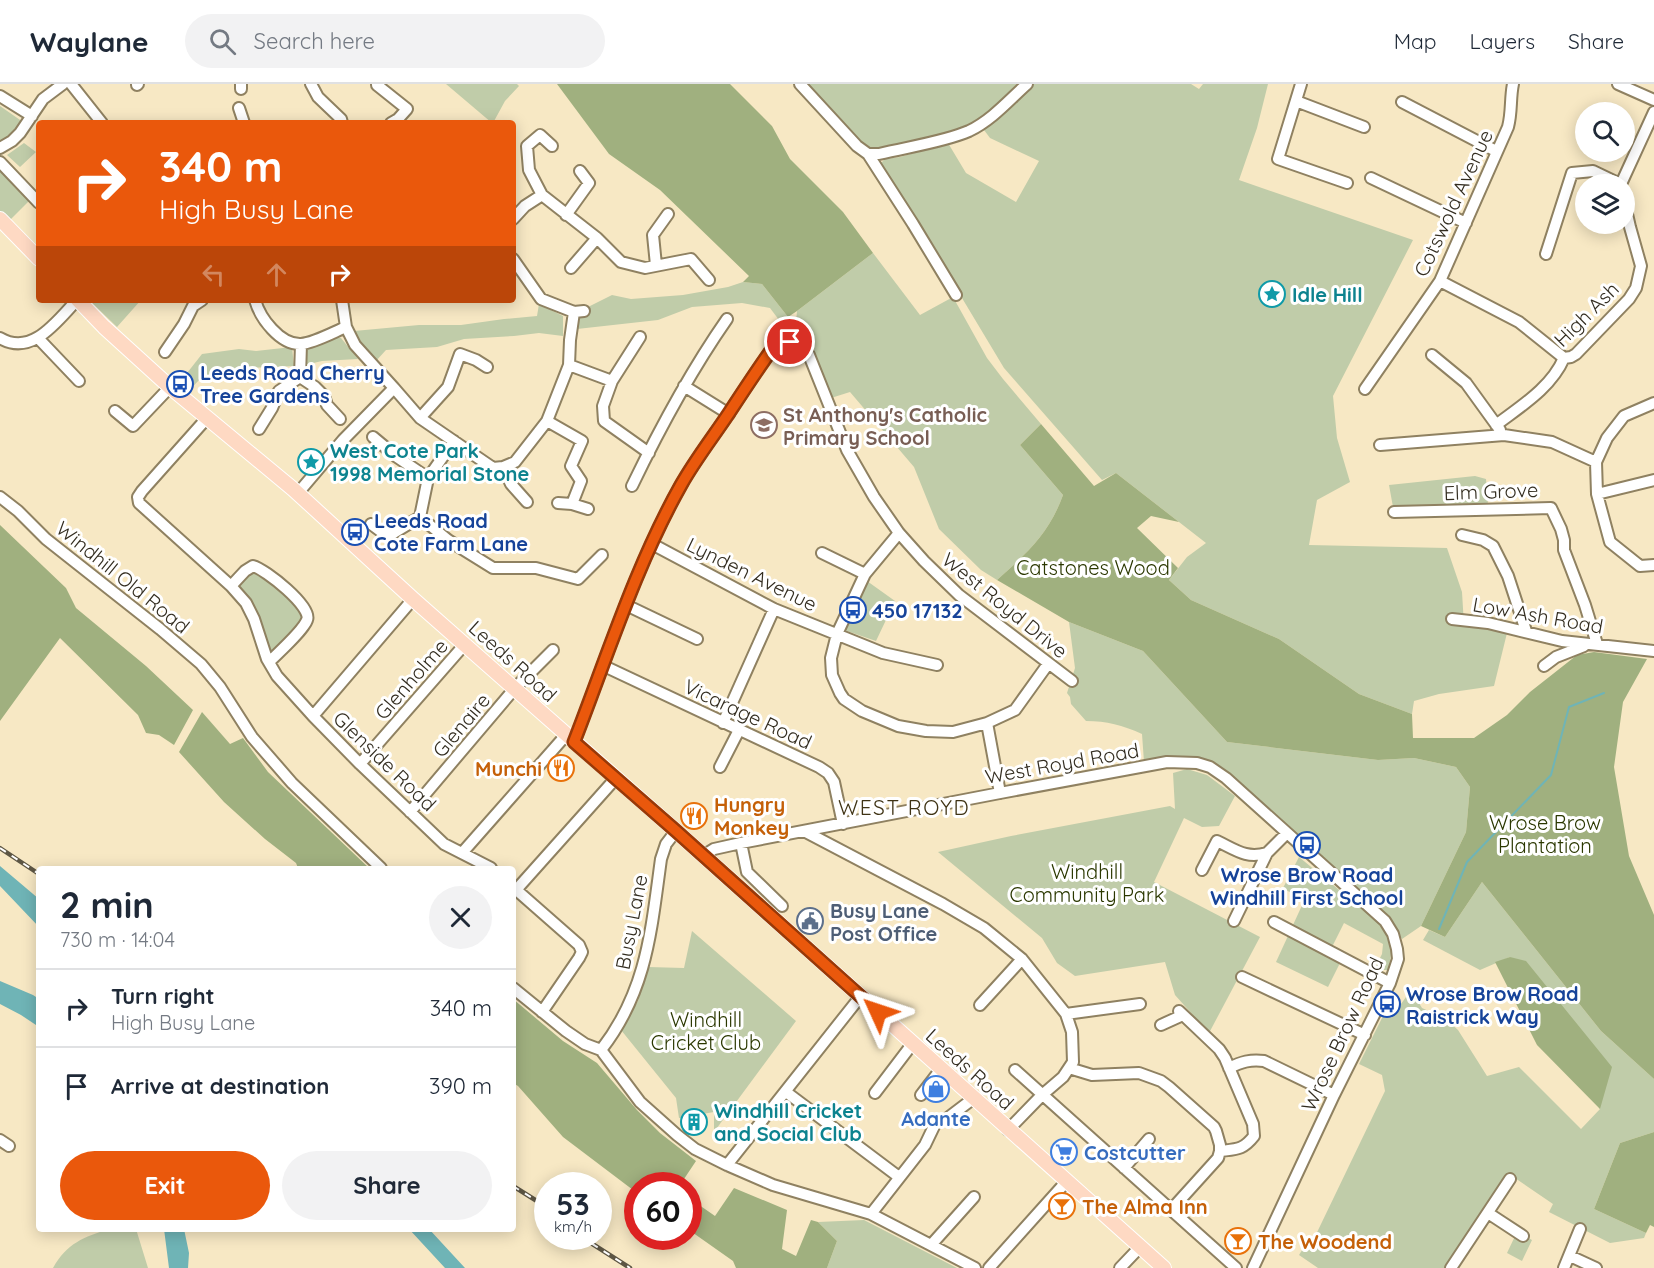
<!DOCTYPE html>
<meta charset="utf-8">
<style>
body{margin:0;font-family:Quicksand,sans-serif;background:#f2f2f3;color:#1f2937;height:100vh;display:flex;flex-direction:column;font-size:22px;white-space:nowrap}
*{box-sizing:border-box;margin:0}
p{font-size:20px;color:#747a83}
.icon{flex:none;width:33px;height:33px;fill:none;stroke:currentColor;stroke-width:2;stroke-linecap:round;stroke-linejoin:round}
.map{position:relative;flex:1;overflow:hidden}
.sheet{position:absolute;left:36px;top:782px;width:480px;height:366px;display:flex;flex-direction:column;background:#fff;border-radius:6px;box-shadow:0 3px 15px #0003}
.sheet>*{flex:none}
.hud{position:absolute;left:36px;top:36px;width:480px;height:183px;border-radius:6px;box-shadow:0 3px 15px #0003;background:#ea580c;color:#fff;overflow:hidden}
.controls{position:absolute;left:1575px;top:18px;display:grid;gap:12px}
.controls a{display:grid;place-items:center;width:60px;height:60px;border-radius:50%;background:#fff;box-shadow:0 3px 15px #0003;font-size:30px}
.speed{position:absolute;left:534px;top:1088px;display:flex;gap:12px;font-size:30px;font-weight:700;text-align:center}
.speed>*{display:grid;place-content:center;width:78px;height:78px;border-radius:50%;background:#fff;box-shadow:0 3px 15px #0003;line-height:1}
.speed small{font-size:15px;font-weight:400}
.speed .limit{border:9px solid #d22;background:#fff;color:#111}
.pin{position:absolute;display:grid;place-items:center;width:51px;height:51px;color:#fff;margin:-26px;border:3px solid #fff;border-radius:50%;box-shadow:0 2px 6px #0007}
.me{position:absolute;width:66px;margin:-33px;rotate:312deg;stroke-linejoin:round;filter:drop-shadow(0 0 4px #0008)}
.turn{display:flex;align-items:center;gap:21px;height:126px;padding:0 24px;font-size:27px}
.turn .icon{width:78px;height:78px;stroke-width:2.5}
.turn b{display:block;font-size:42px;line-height:51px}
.lanes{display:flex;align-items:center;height:57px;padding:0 24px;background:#0003;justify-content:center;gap:30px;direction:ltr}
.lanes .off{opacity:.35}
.round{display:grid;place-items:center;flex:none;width:63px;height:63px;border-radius:32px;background:#f2f2f3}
.head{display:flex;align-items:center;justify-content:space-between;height:102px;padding:0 24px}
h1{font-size:36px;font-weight:800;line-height:45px}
.cta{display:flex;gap:12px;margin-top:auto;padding:12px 24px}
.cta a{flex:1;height:69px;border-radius:36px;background:#ea580c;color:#fff;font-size:24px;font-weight:800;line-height:69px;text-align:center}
.cta a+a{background:#f2f2f3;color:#1f2937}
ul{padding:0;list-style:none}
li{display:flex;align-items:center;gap:18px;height:78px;padding:0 24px;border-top:2px solid #e0e1e3}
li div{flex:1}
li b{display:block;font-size:22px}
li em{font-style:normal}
header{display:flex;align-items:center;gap:36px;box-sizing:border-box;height:84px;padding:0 30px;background:#fff;border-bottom:2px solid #e0e1e3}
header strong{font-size:28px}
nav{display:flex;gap:33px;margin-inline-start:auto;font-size:21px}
.search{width:420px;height:54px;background:#f2f2f3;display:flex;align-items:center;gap:15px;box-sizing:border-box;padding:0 21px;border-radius:33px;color:#747a83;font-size:22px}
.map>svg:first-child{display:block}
</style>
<header>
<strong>Waylane</strong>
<div class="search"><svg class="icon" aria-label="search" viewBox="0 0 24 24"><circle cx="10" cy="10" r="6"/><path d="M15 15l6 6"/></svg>Search here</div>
<nav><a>Map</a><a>Layers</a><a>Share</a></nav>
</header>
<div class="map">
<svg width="1654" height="1184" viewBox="0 0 1654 1184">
<rect width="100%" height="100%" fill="#f7e8c4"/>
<path fill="#c0cca9" d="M446,0H517L519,2L505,17L493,39H492Z
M806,0H1017C1004,13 990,27 975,38C954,52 890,68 866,63Z
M1031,0H1191L1199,5L1203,0H1268L1257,44L1239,96L1413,156L1333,312L1337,354L1350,398L1317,416L1309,461L1447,464L1462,508L1464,541L1507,549L1494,602L1439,610L1414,617L1412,630L1359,610L1279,555L1191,516L1169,496L1187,473L1206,459L1116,389L1102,396L1004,284L881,79L885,75L900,73L948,59L966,89L1016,118L1039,77L990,54L984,46L1026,7Z
M0,22L23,38L14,53L0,60Z
M24,59L36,68L20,83L7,71Z
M0,86L29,117L9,137L0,127Z
M873,169L920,231L953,213L987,274L1003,295L1041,340L1020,361L1063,411C1049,450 1027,469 997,496L981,486L939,445L914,383L850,308L831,314L803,258L795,251L797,227Z
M743,198L762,200L788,233V246L786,253L775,255L766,260L782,240L770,224L742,219L692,223L658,236L577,245L580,234L590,230L588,223L612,211L631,215L683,211L728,203Z
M89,216H141L117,243Z
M539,220L563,232V252L539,249L514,252L464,255L437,263L386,266L376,277L356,255L354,247L419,241H461L504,235L537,232Z
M335,253L341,254L358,275L322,277L305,281L306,268L309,261Z
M292,263L294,282C268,284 226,282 203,293C198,296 194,302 189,306L180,298L202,270L239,265L256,267Z
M1475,392L1486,395L1488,421L1393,423L1389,401Z
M253,482L308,530L269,578L254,535L231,502Z
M867,497L895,517L876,557L844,546Z
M1069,538L1143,567L1227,658L1378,676L1414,674L1456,683L1470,703L1466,748L1421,842L1402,855L1386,830L1219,683L1197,673L1163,674L1144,678L1142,650C1122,641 1107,637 1086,637L1071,620L1070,613L1067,609L1075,584Z
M1187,685L1207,691L1235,712L1219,742L1202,743L1184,734L1154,798L1260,853L1209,949L1175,911L1165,878L1075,892L1057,879L1042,854L938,768L1011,752L1170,722L1175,725L1173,689Z
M1299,773L1383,842C1392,860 1393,866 1388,886H1374L1382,870L1383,860L1344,839L1327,873L1340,879L1328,903L1276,878L1304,817L1283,804Z
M1482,798L1601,947L1654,995V1048L1620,1059L1594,1125L1646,1149L1644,1154L1610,1159L1549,1128L1553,1120L1509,1090L1444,1184H1318L1299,1171L1304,1163L1309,1165L1385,1007L1382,991L1359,980L1384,930L1391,934L1411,906L1422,924L1446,935L1458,946L1487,992L1519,983L1581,1045L1600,1025L1510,873L1480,886L1423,856L1429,846L1445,853Z
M692,847L796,937L714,1048V1028L679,1034L676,1014L621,946L638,917L648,883L684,884Z
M864,1136L957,1184H827L837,1157L818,1138Z
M109,1145H136L148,1184H53C67,1159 84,1153 109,1145Z
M1517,1148L1532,1156L1522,1177L1507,1169Z"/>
<path fill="#a0b07f" d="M557,0H730L772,42L790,75L843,128L873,169L797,227L788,233L762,200L743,198L749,192L660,106L609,70Z
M1041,340L1094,402L1116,389L1179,438L1151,432L1137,444L1178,484L1169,496L1191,516L1279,555L1359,610L1412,630L1413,654H1474L1507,631L1530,608L1577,571L1594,568L1647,575L1623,618L1614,683L1629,772L1654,831V995L1601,947L1482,798L1445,853L1421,842L1466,748L1470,703L1456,683L1414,674L1378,676L1227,658L1143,567L1069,538L997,496C1027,469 1049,450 1063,411L1020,361Z
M0,441L66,504L76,524L146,582L193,626L174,661L159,651L146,649L138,631L60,554L0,637Z
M202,628L230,660L243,654L268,688L369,784H298L296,779L265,755L224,718L179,668Z
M1510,873L1526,877L1612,983L1600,1025L1537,961L1495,878Z
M513,915L563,957L597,979L637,1026L660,1049L696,1077L680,1101H638L637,1109L563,1053L518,1002L513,999Z
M1654,1048V1143L1650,1141L1646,1149L1594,1125L1620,1059Z
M734,1104L787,1126L782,1165L796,1172L811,1136L818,1138L837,1157L827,1184H736L733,1177L689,1146V1114L715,1132Z"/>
<path fill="#6fb4b6" d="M0,782L39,815V843L0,802Z
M0,897L33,911L39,915V943L21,931L0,920Z
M164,1145H184L189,1169L188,1184H169Z
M409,1145H429L465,1184H445Z"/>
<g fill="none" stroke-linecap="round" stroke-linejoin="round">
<path stroke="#6fb4b6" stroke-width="2" d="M1439,845L1467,778L1551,691L1569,623L1604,609"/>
<defs>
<path id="minor" d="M71,0L102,39
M241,0V5
M311,0L318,13L341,35L342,39
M378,0L377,1L407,25L398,35L391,39
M800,0L857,62L868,70L913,140L956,211
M1301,0L1278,75L1347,99
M1618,0L1654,16
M137,1L138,0
M0,12L32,32
M1296,17L1364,43
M1402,18L1496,67
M239,24L244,39
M552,62L540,51L527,62L529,86L542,111L597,154L621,178L645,184L691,175L709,196
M0,64L12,57L20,49L43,15L63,0
M868,70H879C907,63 944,58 969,47C992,36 1009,16 1027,0
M0,78L39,119
M1371,94L1466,139
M1621,100L1654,28
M566,131L589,99L580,87
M513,135L525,122L542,111
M1546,170L1572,89L1593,87L1620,100
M513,175L541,215L574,228L584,227
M656,181L653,151L668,130
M571,184L597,154
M1440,197L1519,238L1564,274
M255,216C260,234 280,261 301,260C314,259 334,248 346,243
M342,216L346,243L355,261L394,304L420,334L493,384L503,383L511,400L527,418
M640,253L612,297L603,322L604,337L649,369
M0,254C32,273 57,237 77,216
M38,254L79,297
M165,268L184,240L193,222L202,216
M1432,271L1466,299L1500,346
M569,281L612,297
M300,293L315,303L324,312L327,321L340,335
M684,302L729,330
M1365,305L1440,197L1508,43C1512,28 1510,14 1513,0
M1654,319L1624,332L1607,354L1596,378L1597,410L1610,458L1640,482L1654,481
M115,327L133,342L170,303
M207,334L142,407L138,413L139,419L231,502L246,519L254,535L267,575L277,592L313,632L360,680L444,760L491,784
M420,334L448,303L460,270L476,276L487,283
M547,337L582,357L571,382L581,397L572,420
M1496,341C1521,322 1551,304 1564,274L1571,273L1576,270L1629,215L1636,204L1641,182L1630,143L1624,117
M259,345L272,324L279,307L300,293L301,260
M373,353L397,373L428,394
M1380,361L1504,351L1552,358L1596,378
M503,383L515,378L547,337L569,281L570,256L574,228
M632,402C660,344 690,288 727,235
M298,409L343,356L394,304
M1597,410L1654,396
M0,413L18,427L46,455L160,545L201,580L220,603L252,653L292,699L381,784
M558,419L572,420L588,425
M1394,428L1551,424L1561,445L1564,456V466L1585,521L1597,560
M420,433L448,456L493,484H536L578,495L602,471
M371,440L383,449L392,450L420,433L428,394L454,357
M899,449L865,490L837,550L831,574L832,591L840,609L844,615L862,627L898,642L926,647L953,648L987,639L1015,626L1048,580
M1462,451L1483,456L1493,462L1508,492L1526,547
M652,460L774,525L883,569L937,581
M822,469L865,490
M231,502L245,487L253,482C265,485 313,523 307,536C303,547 278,569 269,578
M626,521L697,555
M1452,535L1488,539L1562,557L1654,567
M604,582L819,683L828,689L834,698L843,740
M1544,582L1556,573L1584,562
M313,632L413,515
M723,639L774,525
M987,639L1000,709
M574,658C607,573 636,481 681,401C695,376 713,353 729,329C744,306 759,283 775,261C792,258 797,258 809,271L847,366L874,413L899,449L924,477L959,511L1072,597
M360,680L465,560
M720,683L739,646
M410,728L515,604L553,566
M804,747L943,820L984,844L1022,875L1066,930L1072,948L1073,978L1063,993L1042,1011L1008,1046
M741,759L747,788L782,822
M462,769L566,651
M703,772L714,765L741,759L1000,709L1167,678L1197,679L1210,683L1226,694L1385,837L1393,850L1397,865L1398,875L1390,899L1334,1011L1253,1184
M1202,786L1217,757C1236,766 1246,775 1267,769
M513,803L579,861L582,868L579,874L542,928
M516,806L616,694
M1234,837L1267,769L1287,749
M1274,838L1390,899
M1242,893L1365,951
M513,904L566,947L585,960L601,966L640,1018L677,1051L695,1065L727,1081L773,1101L871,1130L975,1184
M980,921L1022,875
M1179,927L1219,965L1225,974L1253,1040L1254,1052C1243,1066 1237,1065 1220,1067
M1066,930L1140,920
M1161,941L1183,931
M601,966C647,907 651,847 661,775L666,760L676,747
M1069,984L1092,991L1139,989L1161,997L1169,1003L1214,1043L1216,1047L1220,1061V1067L1218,1074L1171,1126
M1229,984C1241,978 1251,975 1264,977L1334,1011
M1015,986L1236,1184
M786,1008L899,1093
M875,1009L913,959
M921,1011L941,985
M949,1033L974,1014
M0,1056L9,1062
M727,1081L860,913
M1124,1084L1149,1055
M1488,1129L1523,1152
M871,1130L925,1061L937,1036
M931,1161L974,1113
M1570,1172L1596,1184
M989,1184L1066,1098
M1120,1184L1140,1163
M1451,1184L1510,1095
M1564,1184L1580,1145"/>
<path id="major" d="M0,135L39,175
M78,216L104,243L170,303L293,405L413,515L676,747L1164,1184"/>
</defs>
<use href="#minor" stroke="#8f8161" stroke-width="14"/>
<use href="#major" stroke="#fff" stroke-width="16"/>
<use href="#minor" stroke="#fff" stroke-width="10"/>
<use href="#major" stroke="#fed9c3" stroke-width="14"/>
<defs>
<path id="rail" d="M0,764L39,790
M513,1102L548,1124
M580,1152L630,1184"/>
</defs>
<use href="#rail" stroke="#5d5644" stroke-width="4.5"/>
<use href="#rail" stroke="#fff" stroke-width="2" stroke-dasharray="7" stroke-linecap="butt"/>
</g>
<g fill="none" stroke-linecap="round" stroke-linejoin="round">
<defs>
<path id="route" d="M790,258L775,261C759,283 744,306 729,329C713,353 695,376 681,401C636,481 607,573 574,658L676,747L878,928"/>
</defs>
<use href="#route" stroke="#983908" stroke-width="15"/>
<use href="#route" stroke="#ea580c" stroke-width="10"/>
</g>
<defs>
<symbol id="sight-ring" viewBox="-11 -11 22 22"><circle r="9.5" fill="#fff" stroke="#0f9aa8" stroke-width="1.5"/><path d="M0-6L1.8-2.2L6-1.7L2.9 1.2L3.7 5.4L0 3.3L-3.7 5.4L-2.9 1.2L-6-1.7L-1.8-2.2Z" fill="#0f9aa8"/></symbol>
<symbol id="bus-ring" viewBox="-11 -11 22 22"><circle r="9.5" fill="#fff" stroke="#1a4fb4" stroke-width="1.5"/><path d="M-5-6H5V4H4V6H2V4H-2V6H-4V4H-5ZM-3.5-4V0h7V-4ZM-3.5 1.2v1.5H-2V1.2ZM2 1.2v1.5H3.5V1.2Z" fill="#1a4fb4"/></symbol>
<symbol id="school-ring" viewBox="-11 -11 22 22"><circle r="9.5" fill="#fff" stroke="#8d6e63" stroke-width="1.5"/><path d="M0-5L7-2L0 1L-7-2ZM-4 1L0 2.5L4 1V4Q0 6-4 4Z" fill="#8d6e63"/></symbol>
<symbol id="restaurant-ring" viewBox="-11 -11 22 22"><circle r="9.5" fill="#fff" stroke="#e8710a" stroke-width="1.5"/><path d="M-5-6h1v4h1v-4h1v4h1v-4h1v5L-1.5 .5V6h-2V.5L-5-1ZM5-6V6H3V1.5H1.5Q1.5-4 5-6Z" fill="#e8710a"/></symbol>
<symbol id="civic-ring" viewBox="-11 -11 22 22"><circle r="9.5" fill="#fff" stroke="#5c6f8a" stroke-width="1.5"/><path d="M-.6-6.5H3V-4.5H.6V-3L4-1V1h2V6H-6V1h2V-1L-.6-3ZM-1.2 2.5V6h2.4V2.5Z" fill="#5c6f8a"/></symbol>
<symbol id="shop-ring" viewBox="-11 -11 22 22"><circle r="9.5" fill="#fff" stroke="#3f7fe0" stroke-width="1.5"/><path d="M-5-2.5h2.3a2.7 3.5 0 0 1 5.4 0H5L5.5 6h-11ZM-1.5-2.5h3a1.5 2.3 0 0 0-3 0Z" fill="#3f7fe0"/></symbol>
<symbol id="building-ring" viewBox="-11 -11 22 22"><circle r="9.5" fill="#fff" stroke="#0f9aa8" stroke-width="1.5"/><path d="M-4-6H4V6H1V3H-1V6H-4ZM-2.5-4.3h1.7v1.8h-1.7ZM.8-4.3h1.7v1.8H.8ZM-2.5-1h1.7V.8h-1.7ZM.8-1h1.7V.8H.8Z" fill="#0f9aa8"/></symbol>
<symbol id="supermarket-ring" viewBox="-11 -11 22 22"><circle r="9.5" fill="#fff" stroke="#3f7fe0" stroke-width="1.5"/><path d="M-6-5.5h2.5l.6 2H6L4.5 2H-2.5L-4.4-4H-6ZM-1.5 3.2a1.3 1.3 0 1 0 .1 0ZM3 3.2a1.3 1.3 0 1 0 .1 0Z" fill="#3f7fe0"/></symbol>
<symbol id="bar-ring" viewBox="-11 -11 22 22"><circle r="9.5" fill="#fff" stroke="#e8710a" stroke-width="1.5"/><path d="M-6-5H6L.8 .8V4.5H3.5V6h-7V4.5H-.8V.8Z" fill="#e8710a"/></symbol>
</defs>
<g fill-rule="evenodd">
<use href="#sight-ring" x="1257" y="195" width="30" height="30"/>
<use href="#bus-ring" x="165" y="285" width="30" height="30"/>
<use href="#school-ring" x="749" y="326" width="30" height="30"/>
<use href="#sight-ring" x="296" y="363" width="30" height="30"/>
<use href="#bus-ring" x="340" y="433" width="30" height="30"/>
<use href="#bus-ring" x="838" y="511" width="30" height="30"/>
<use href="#restaurant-ring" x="546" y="669" width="30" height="30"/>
<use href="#restaurant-ring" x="679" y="717" width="30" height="30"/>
<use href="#bus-ring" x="1292" y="746" width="30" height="30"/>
<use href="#civic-ring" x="795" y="822" width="30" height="30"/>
<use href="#bus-ring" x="1372" y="905" width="30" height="30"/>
<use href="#shop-ring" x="921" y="990" width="30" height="30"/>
<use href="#building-ring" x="679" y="1023" width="30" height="30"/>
<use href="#supermarket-ring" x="1049" y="1053" width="30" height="30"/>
<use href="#bar-ring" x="1047" y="1107" width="30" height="30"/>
<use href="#bar-ring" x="1223" y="1142" width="30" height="30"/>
</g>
<g text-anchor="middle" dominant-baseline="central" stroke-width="6" stroke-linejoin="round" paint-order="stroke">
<g font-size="20" fill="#332d20" stroke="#fff">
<text transform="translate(1453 119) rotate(-65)">Cotswold Avenue</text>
<text transform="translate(1586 230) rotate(-45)">High Ash</text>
<text transform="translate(1491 407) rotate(-2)">Elm Grove</text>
<text transform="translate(752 490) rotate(26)">Lynden Avenue</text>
<text transform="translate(123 493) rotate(39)">Windhill Old Road</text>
<text transform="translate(1005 521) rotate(39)">West Royd Drive</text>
<text transform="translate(1538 531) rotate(10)">Low Ash Road</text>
<text transform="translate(513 577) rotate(42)">Leeds Road</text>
<text transform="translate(411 595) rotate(-49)">Glenholme</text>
<text transform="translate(748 630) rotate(25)">Vicarage Road</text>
<text transform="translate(461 641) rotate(-50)">Glenaire</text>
<text transform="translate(385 677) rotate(44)">Glenside Road</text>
<text transform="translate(1062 679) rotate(-10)">West Royd Road</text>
<text transform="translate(631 838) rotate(-79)">Busy Lane</text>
<text transform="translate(1342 950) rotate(-65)">Wrose Brow Road</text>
<text transform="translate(970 985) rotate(42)">Leeds Road</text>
</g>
<g font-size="20" font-weight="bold" fill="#0d838f" stroke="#fff" text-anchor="start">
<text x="1292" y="210">Idle Hill</text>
<text x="330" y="366">West Cote Park<tspan x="330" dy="23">1998 Memorial Stone</tspan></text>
<text x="714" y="1026">Windhill Cricket<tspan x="714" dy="23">and Social Club</tspan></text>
</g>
<g font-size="20" font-weight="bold" fill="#164399" stroke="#fff" text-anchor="start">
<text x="200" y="288">Leeds Road Cherry<tspan x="200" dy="23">Tree Gardens</tspan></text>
<text x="374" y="436">Leeds Road<tspan x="374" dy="23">Cote Farm Lane</tspan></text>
<text x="872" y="526">450 17132</text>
<text x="1307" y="790" text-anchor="middle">Wrose Brow Road<tspan x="1307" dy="23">Windhill First School</tspan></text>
<text x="1406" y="909">Wrose Brow Road<tspan x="1406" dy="23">Raistrick Way</tspan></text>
</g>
<g font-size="20" font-weight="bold" fill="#785e54" stroke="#fff" text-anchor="start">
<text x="783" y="330">St Anthony's Catholic<tspan x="783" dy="23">Primary School</tspan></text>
</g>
<g font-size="20" fill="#2b3800" stroke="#fff">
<text x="1093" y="483">Catstones Wood</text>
<text x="1545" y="738">Wrose Brow<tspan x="1545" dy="23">Plantation</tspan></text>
<text x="1087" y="787">Windhill<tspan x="1087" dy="23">Community Park</tspan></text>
<text x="706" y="935">Windhill<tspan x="706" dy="23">Cricket Club</tspan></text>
</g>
<g font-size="20" font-weight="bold" fill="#c56008" stroke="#fff" text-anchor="start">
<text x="542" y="684" text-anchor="end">Munchi</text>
<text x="714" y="720">Hungry<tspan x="714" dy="23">Monkey</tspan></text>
<text x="1082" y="1122">The Alma Inn</text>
<text x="1258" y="1157">The Woodend</text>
</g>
<g font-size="20" font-weight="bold" fill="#4e5e75" stroke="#fff" text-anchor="start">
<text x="830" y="826">Busy Lane<tspan x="830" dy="23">Post Office</tspan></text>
</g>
<g font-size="20" font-weight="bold" fill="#366cbe" stroke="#fff">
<text x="936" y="1034">Adante</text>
<text x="1084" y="1068" text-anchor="start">Costcutter</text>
</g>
<g font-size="21" letter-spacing="1.5" fill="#3f3314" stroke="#fff">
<text x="904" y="723">WEST ROYD</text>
</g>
</g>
</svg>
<div class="controls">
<a><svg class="icon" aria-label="search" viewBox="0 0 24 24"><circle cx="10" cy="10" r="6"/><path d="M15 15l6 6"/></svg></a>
<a><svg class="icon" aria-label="layers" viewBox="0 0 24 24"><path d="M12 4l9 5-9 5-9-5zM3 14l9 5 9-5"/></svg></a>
</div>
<div class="speed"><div>53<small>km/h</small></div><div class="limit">60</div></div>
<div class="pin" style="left:790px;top:258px;background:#d93025"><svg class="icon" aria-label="arrive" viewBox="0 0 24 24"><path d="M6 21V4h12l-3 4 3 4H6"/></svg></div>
<svg class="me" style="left:878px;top:928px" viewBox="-20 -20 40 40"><path d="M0-17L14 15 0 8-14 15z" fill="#ea580c" stroke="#fff" stroke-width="4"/></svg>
<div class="hud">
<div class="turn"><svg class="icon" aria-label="right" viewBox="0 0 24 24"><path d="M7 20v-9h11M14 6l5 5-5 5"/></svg><div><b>340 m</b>High Busy Lane</div></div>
<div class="lanes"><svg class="icon off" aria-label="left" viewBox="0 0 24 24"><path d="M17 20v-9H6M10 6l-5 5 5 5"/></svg><svg class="icon off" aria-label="ahead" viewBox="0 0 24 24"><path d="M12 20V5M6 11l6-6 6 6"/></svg><svg class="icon" aria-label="right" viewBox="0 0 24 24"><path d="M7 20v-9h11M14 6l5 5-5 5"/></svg></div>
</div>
<section class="sheet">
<div class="head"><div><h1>2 min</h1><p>730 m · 14:04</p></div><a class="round"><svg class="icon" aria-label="close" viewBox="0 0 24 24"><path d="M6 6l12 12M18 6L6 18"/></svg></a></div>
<ul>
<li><svg class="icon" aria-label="right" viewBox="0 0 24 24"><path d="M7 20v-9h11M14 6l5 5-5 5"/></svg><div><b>Turn right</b><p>High Busy Lane</p></div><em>340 m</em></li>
<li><svg class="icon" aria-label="arrive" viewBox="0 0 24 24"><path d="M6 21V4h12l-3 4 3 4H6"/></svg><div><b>Arrive at destination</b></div><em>390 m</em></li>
</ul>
<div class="cta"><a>Exit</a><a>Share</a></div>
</section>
</div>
